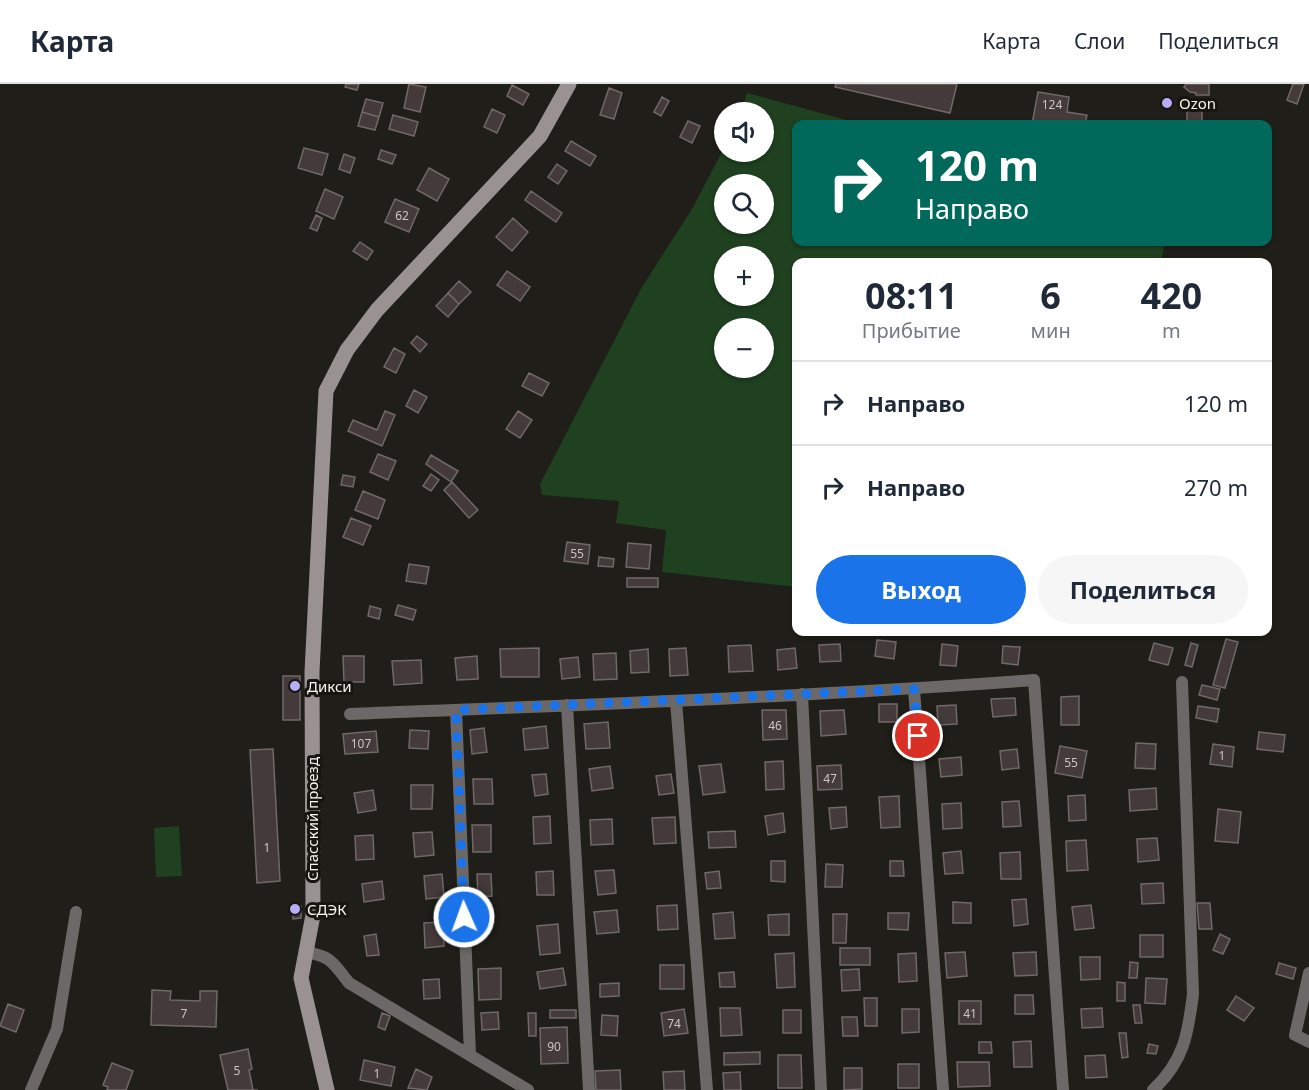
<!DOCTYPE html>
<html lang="ru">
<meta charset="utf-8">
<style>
body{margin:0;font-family:"Noto Sans",sans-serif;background:#f6f6f7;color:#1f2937;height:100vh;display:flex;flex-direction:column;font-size:22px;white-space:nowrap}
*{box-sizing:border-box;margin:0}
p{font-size:20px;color:#747a83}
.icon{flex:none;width:33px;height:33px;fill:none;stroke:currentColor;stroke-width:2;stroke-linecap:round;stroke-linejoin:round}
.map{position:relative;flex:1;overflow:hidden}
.details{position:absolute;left:792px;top:174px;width:480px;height:378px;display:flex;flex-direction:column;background:#fff;border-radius:12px;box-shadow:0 2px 4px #0004}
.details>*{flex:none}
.banner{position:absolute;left:792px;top:36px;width:480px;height:126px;border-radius:12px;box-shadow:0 2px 4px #0004;background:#00695c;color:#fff;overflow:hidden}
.fabs{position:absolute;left:714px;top:18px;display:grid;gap:12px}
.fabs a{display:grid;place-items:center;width:60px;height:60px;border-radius:50%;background:#fff;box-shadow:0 2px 4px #0004;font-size:30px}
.pin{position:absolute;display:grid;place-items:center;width:51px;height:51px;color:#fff;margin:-26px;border:3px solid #fff;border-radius:50%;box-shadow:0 2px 6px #0007}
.me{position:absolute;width:66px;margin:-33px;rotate:358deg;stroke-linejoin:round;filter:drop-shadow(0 0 4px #0008)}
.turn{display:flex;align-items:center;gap:21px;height:126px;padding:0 24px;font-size:27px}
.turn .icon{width:78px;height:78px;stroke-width:2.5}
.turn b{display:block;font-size:42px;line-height:51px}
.eta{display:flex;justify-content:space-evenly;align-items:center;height:102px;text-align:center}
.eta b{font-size:36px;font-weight:700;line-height:42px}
.cta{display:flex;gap:12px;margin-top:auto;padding:12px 24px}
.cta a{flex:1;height:69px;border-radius:36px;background:#1a73e8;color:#fff;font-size:24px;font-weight:700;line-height:69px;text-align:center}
.cta a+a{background:#f6f6f7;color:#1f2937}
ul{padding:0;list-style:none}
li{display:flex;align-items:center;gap:18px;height:84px;padding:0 24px;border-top:2px solid #e0e1e3}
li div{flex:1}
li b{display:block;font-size:22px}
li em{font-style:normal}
header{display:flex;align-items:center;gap:36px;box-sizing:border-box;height:84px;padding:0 30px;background:#fff;border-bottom:2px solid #e0e1e3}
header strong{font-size:28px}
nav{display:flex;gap:33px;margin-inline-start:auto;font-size:21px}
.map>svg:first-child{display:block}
</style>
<header>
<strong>Карта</strong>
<nav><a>Карта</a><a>Слои</a><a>Поделиться</a></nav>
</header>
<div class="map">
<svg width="1309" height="1006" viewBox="0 0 1309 1006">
<rect width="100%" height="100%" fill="#1f1e18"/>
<path fill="#1f4120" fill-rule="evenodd" d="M747,9L861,40H796V158H1165L1161,178H796V503L662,488L666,446L616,439L619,417L542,411L540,400L642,203L692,125L724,64V68H764V28H741ZM724,100H764V140H724ZM724,172H764V212H724ZM724,244H764V284H724Z
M179,742L182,792L156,793L154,744Z"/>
<path fill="#433a39" stroke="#716867" stroke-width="1.5" d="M346,0H359L357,6L345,3Z
M409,0L426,3L420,28L404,24Z
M836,0H957L950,29L835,3Z
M1209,0V11H1196V9L1190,8L1184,3L1186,0Z
M1293,0H1304L1297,20L1287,16Z
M512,1L529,10L523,21L507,12Z
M609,4L622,9L614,35L600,31Z
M1038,8L1069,13L1067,28L1087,31L1085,40H1032Z
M662,13L669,17L661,32L654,28Z
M366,15L383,19L379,33L362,28Z
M1187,24L1202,25V40H1187Z
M492,25L505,31L497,49L484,43Z
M362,28L379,33L375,46L358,42Z
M393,31L418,38L414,52L389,45Z
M688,37L700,42L692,59L680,53Z
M571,57L596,72L590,82L565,67Z
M304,64L328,70L322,91L298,84Z
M381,66L396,71L392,80L378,75Z
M344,70L355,74L350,89L339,85Z
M557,80L567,87L558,100L548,93Z
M429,84L449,95L437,117L417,106Z
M325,105L343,113L334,135L316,127Z
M531,107L562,129L556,138L525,116Z
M395,115L419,125L409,148L385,138Z
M316,131L322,134L317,147L310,144Z
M513,134L528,148L512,167L496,153Z
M360,158L373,167L367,176L353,167Z
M507,187L530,203L520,217L497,201Z
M459,197L471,208L459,220L448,209Z
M448,209L459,220L448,233L436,222Z
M417,252L427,260L420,268L411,259Z
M394,264L405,270L396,289L384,283Z
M529,289L549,299L542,312L522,302Z
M414,306L427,313L418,329L406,322Z
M385,327L395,331L382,362L348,347L353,336L377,346Z
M518,327L532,336L520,354L506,345Z
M378,370L396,377L388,396L370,388Z
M431,371L458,387L451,398L426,380Z
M431,390L439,396L431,407L423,402Z
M343,391L355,393L353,403L341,401Z
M452,398L478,426L469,434L444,406Z
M363,407L385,416L378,435L355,426Z
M351,434L371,442L363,461L343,453Z
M567,458L590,461L588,480L564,477Z
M628,459L651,461L649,485L626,483Z
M599,473L614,475L613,483L598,482Z
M409,480L429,483L426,500L406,497Z
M627,494H658V503H627Z
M398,521L416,526L413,536L395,531Z
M370,522L381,525L379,535L368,532Z
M1226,555L1238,558L1225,604L1213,601Z
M877,556L896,558L894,575L875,572Z
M1154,559L1173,564L1168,581L1149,576Z
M1191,559L1198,561L1192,583L1185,581Z
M840,560L841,577L820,578L819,561Z
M942,560L958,562L956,582L940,581Z
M751,561L753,587L729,588L728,562Z
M1003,562L1020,563L1018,581L1002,579Z
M539,564V593H501L500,565Z
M686,564L688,591L670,592L669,565Z
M795,564L797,584L778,586L777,566Z
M648,565L649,588L631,589L630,567Z
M616,569L617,595L594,596L593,570Z
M343,572H364V598H344Z
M477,572L478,595L457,596L455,574Z
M578,573L580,593L562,595L560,575Z
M421,576L422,599L394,601L392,577Z
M283,592H300V636H283Z
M1202,601L1220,605L1217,616L1199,611Z
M1079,612V641H1061V613Z
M1015,614L1016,631L993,633L991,615Z
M879,620H897V638H879Z
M956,621L957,640L938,641L937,622Z
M1198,622L1219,625L1217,638L1196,634Z
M762,626H786L787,655L763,656Z
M844,626L846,650L821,652L820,627Z
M608,638L610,664L586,665L584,640Z
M546,642L548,664L525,666L523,645Z
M484,644L487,668L472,670L470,646Z
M410,646L429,647L428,665L409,664Z
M376,647L378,668L345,670L343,650Z
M1259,648L1285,651L1283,668L1257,665Z
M1136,659L1156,660L1155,685L1135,684Z
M1213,660L1234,663L1232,683L1210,680Z
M1060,662L1087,667L1082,694L1055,689Z
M273,665L280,797L257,799L250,666Z
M1017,665L1019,684L1002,686L1000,667Z
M961,673L962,691L941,693L939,675Z
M783,677L784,705L766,706L765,678Z
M721,680L725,708L703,711L699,682Z
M841,681L842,705L818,706L817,682Z
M610,682L613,704L592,707L589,685Z
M546,690L548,710L535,712L532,691Z
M671,690L674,709L659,711L656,692Z
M473,695H492L493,720H474Z
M411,701H433L432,725H411Z
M1156,704L1157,725L1130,727L1129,706Z
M373,706L376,726L358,729L354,709Z
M1085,711L1086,736L1069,737L1068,712Z
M899,712L900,743L881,744L879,713Z
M1019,717L1021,742L1003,743L1002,718Z
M961,719L962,744L943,745L942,720Z
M846,723L847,743L831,745L829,724Z
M1218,725L1241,728L1238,759L1215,757Z
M783,729L785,748L768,751L765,732Z
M550,732L551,759L534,760L533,733Z
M675,733L676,759L654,760L652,734Z
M612,735L613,760L591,761L590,736Z
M472,741H491V768H473Z
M735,747L736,763L709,764L708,748Z
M432,748L434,771L415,773L413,749Z
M373,751L374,775L356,776L355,752Z
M1157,754L1159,776L1138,778L1137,755Z
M1086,756L1088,786L1067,787L1066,757Z
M961,767L963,789L945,790L943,769Z
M1020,768L1021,795H1001L1000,769Z
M771,777H785V798L771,797Z
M890,777H903L904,792H890Z
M826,780L843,781L842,803H825Z
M614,786L616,809L598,811L595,787Z
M553,787L554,811H537L536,788Z
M719,787L721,804L707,805L705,789Z
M442,790L444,813L426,815L424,792Z
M477,790H491L492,812L478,813Z
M382,797L384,815L364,818L362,800Z
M1163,799L1164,819L1142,820L1141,800Z
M1026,815L1028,840L1014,842L1012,816Z
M953,818L971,819V839H953Z
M1197,819H1210L1212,845H1199Z
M677,821L678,845L658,846L657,822Z
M1091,821L1094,844L1075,846L1072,823Z
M293,822H301V834L293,835Z
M617,826L619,848L597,850L594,828Z
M733,828L735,854L715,855L713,830Z
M888,829H909L908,846L888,845Z
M789,830V851H769L768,831Z
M833,830H847L846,859H833Z
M443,838L444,862L425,864L424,839Z
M558,840L560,869L540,871L537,842Z
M376,850L379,871L367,872L364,852Z
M1220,850L1230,855L1223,870L1213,866Z
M1140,851H1163V873H1140Z
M840,864H870V881H840Z
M965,868L967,892L947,894L945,869Z
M1036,868L1037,891L1015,892L1013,869Z
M794,869L795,903L777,904L775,870Z
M916,869L917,897L899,898L898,870Z
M1080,873H1100V895L1081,896Z
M1130,878L1138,879L1137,894H1129Z
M1279,879L1296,884L1293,895L1276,890Z
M660,881H684V905H660Z
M501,884V915L479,916L478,885Z
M563,884L566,901L540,905L537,888Z
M859,885L860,906L842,907L841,886Z
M734,888L735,903H720L719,889Z
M1146,894L1167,895L1165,920L1145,919Z
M439,895L440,914L424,915L423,896Z
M1117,898L1125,899V917H1117Z
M619,899V912L600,913V900Z
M152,906L171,907L170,916L200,917V907H217L216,943L151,941Z
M1015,911H1033L1034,930H1015Z
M1236,912L1254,924L1244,937L1227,926Z
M864,914H877V942H865Z
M959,917H981V940H959Z
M8,920L24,926L16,948L0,942Z
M1133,921H1140L1142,939H1135Z
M720,924H740L742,951L721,952Z
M1102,924L1103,943L1082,944L1081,925Z
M684,925L688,949L664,952L661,929Z
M902,925H919V948L902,949Z
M550,926H576V934H550Z
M783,926H801V949H783Z
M498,928L499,945L482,946L481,929Z
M382,929L390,932L385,946L378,943Z
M528,929H536V952H529Z
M602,931L618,932L617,952L601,951Z
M842,933H857L858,952H843Z
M567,943L568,979L541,980L540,944Z
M1119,949H1126L1128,973L1122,974Z
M1031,957L1032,983H1014L1013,958Z
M979,958H991L992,969H979Z
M1149,960L1158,962L1156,970L1147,969Z
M248,965L252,985L249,986L253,1006H258H228L220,971Z
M760,968V980L724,981V969Z
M778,971H801L802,1004H778Z
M1105,971L1107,993L1086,994L1085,972Z
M364,976L395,983L391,1002L360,996Z
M957,978H989L990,1002L958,1003Z
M112,979L133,987L126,1006H107L108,1003L103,1001Z
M898,980H919V1004H898Z
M844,984H862V1005L844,1006Z
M416,985L432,993L427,1006L408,1004Z
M620,986L621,1006H596L595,987Z
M684,987L685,1006H664L663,988Z
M740,988L741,1006H724L723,989Z"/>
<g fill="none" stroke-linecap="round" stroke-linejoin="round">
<path stroke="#6c6867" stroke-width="12" d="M914,605L943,1006
M802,610L821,1006
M676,617L707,1006
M567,621L589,1006
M456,626L470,971
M350,630C578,621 806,613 1034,596L1063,1006
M305,868C332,872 333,879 349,899L528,1006
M1309,889L1295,951L1309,958
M31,1006L57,945L76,828
M1153,1006C1184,977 1188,950 1193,910L1182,598"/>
<path stroke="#999291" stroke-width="15" d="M327,1006L301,894L313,831L312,588L326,307L347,266L377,226L540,52L569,0"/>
</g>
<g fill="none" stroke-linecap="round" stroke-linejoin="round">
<path stroke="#1a73e8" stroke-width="10" stroke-dasharray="0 18" d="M464,833L456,626L914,605L918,652"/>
</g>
<g fill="#b6acf8" stroke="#16150f" stroke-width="2">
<circle cx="1167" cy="19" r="6"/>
<circle cx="295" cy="602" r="6"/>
<circle cx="295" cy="825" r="6"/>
</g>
<g text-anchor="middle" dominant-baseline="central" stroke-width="6" stroke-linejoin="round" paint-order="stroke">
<g font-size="12" fill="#c9c6c2">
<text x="1052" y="20">124</text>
<text x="402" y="131">62</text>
<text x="577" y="469">55</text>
<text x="775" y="641">46</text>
<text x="361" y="659">107</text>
<text x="1222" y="671">1</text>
<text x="1071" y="678">55</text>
<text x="830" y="694">47</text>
<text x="267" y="763">1</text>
<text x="184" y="929">7</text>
<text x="970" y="929">41</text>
<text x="674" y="939">74</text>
<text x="554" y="962">90</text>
<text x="237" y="986">5</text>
<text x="377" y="989">1</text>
</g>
<g font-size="15" fill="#f6f5f0" stroke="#16150f" text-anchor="start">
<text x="1179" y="19">Ozon</text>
<text x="307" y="602">Дикси</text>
<text x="307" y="825">СДЭК</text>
</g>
<g font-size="15" fill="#f6f5f0" stroke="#16150f">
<text transform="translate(312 735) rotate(-90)">Спасский проезд</text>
</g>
</g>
</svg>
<div class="fabs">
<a><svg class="icon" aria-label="sound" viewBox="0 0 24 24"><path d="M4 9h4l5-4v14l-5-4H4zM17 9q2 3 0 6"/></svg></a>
<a><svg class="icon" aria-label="search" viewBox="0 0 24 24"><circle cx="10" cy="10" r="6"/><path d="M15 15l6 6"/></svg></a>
<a>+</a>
<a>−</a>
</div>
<div class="pin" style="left:918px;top:652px;background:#d93025"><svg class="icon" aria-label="arrive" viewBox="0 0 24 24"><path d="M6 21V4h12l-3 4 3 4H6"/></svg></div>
<svg class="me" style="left:464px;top:833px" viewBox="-20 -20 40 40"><circle r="17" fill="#1a73e8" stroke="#fff" stroke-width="3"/><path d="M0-11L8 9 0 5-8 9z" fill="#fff"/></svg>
<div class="banner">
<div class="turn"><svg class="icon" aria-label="right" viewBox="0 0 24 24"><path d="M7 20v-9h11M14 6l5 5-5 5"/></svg><div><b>120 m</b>Направо</div></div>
</div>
<section class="details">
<div class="eta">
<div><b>08:11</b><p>Прибытие</p></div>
<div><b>6</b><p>мин</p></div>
<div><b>420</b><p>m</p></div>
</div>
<ul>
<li><svg class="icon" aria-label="right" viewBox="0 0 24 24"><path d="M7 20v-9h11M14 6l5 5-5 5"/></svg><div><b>Направо</b></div><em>120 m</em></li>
<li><svg class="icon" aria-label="right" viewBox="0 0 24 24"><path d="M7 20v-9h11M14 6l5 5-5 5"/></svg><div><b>Направо</b></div><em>270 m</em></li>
</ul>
<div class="cta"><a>Выход</a><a>Поделиться</a></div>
</section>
</div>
